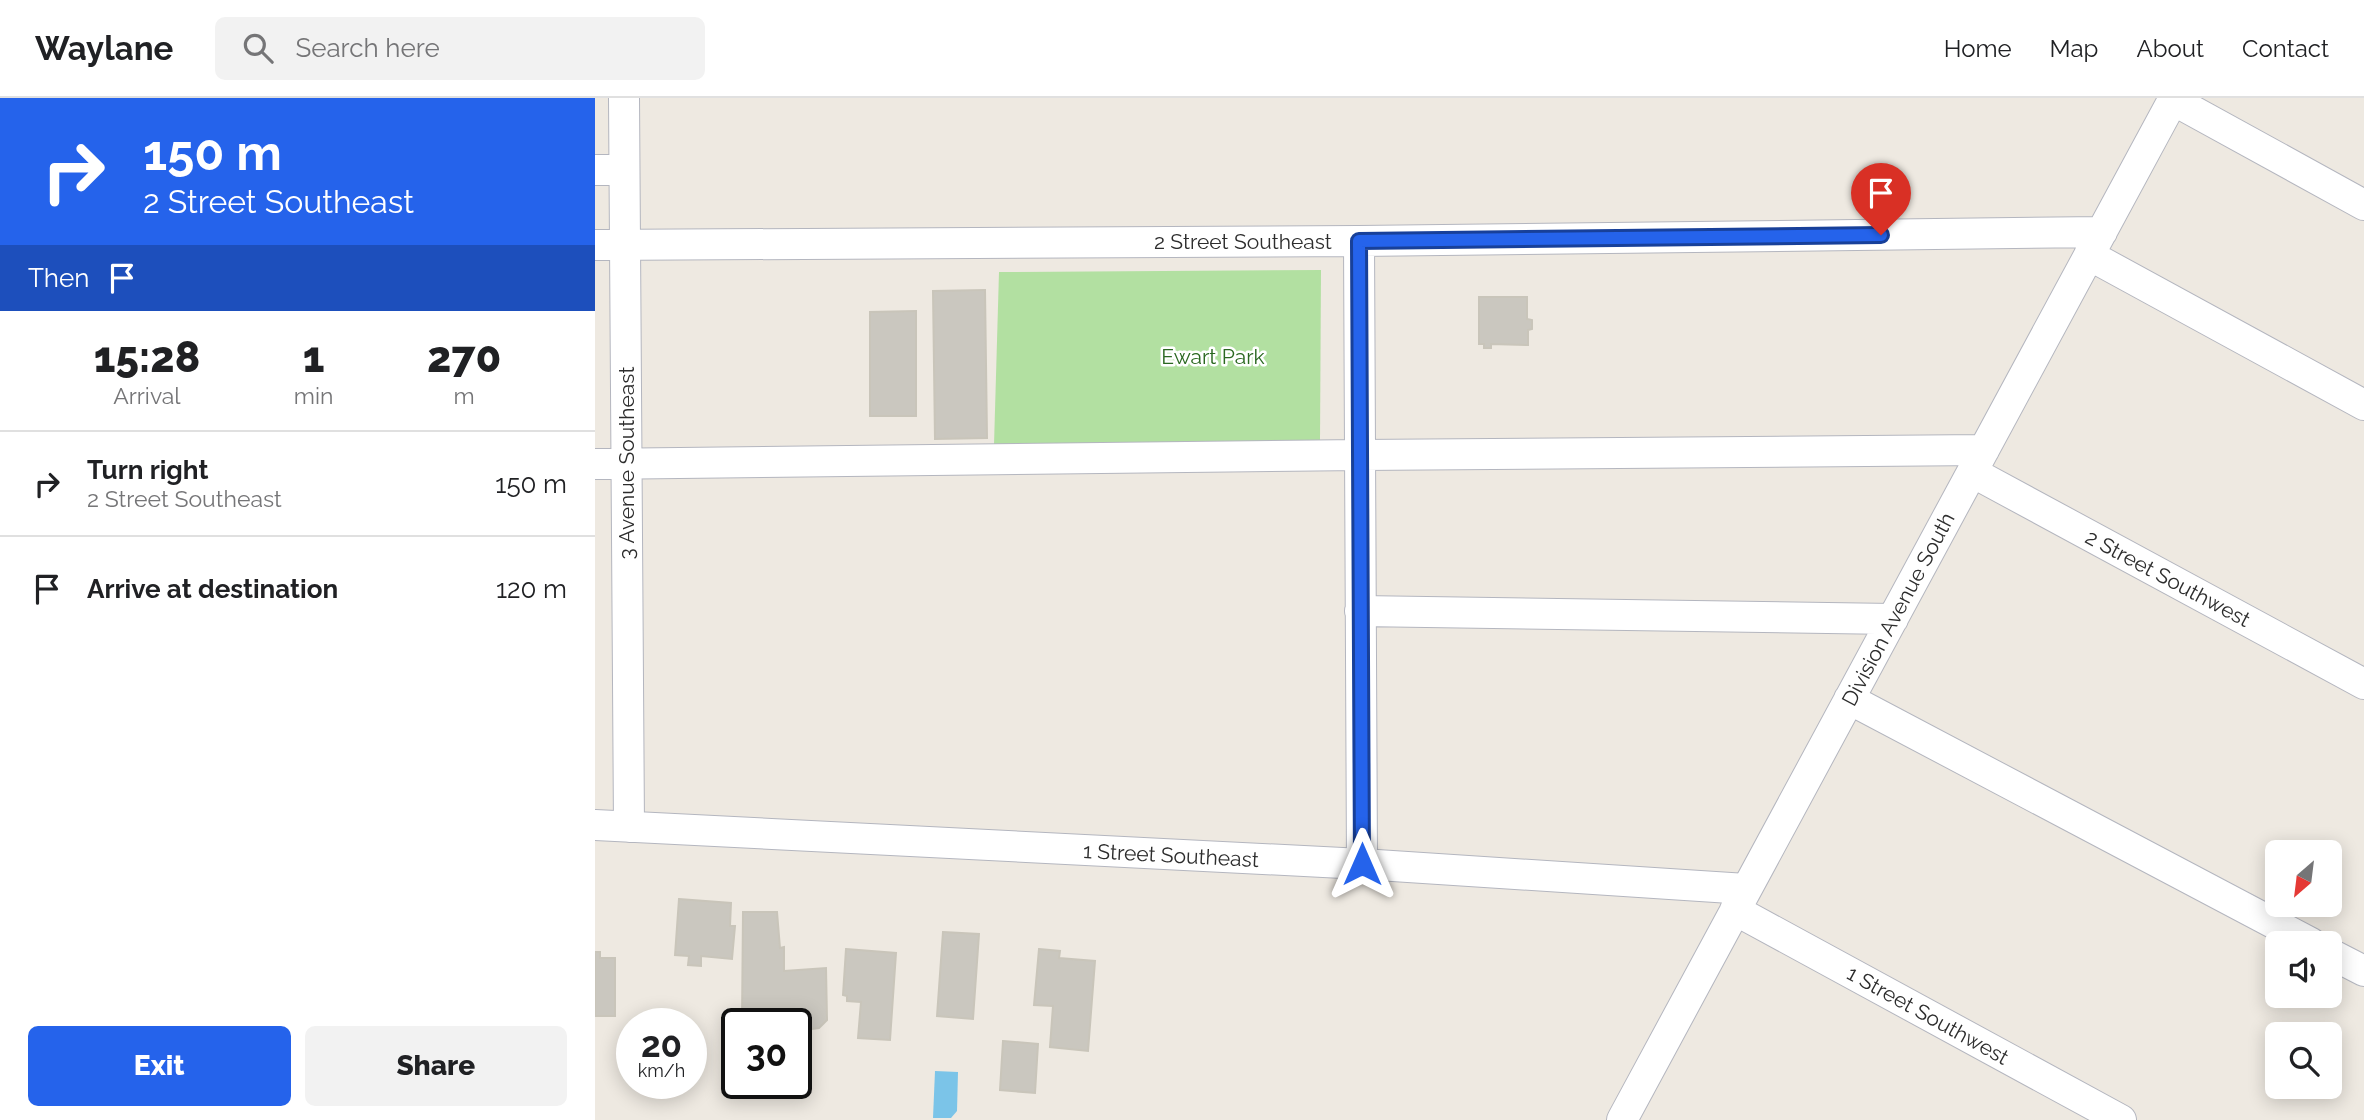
<!DOCTYPE html>
<style>
body{margin:0;font-family:Raleway,sans-serif;background:#f2f2f2;color:#202124;height:100vh;display:flex;flex-direction:column;font-size:26px;white-space:nowrap}
*{box-sizing:border-box;margin:0}
p{font-size:23px;color:#757577}
.icon{flex:none;width:38px;height:38px;fill:none;stroke:currentColor;stroke-width:2;stroke-linecap:round;stroke-linejoin:round}
.map{position:relative;flex:1;overflow:hidden}
.panel{display:flex;flex-direction:column;background:#fff;width:595px}
.panel>*{flex:none}
.top-card{background:#2563eb;color:#fff;overflow:hidden}
.needle{width:46px;rotate:208deg}
.fabs{position:absolute;left:1670px;top:742px;display:grid;gap:14px}
.fabs a{display:grid;place-items:center;width:77px;height:77px;border-radius:10px;background:#fff;box-shadow:0 4px 18px #0003;font-size:35px}
.speed{position:absolute;left:21px;top:910px;display:flex;gap:14px;font-size:35px;font-weight:700;text-align:center}
.speed>*{display:grid;place-content:center;width:91px;height:91px;border-radius:50%;background:#fff;box-shadow:0 4px 18px #0003;line-height:1}
.speed small{font-size:18px;font-weight:400}
.speed .limit{border:4px solid #111;border-radius:10px;background:#fff;color:#111}
.pin{position:absolute;display:grid;place-items:center;width:60px;height:60px;color:#fff;margin:-72px -30px;border-radius:50% 50% 50% 0;rotate:-45deg;box-shadow:0 0 7px #0007}
.pin .icon{rotate:45deg}
.me{position:absolute;width:77px;margin:-38px;rotate:0deg;stroke-linejoin:round;filter:drop-shadow(0 0 5px #0008)}
.turn{display:flex;align-items:center;gap:24px;height:147px;padding:0 28px;font-size:32px}
.turn .icon{width:91px;height:91px;stroke-width:2.5}
.turn b{display:block;font-size:49px;line-height:60px}
.then{display:flex;align-items:center;height:66px;padding:0 28px;background:#0003;gap:14px;font-size:26px}
.eta{display:flex;justify-content:space-evenly;align-items:center;height:119px;text-align:center}
.eta b{font-size:42px;font-weight:800;line-height:49px}
.action{display:flex;gap:14px;margin-top:auto;padding:14px 28px}
.action a{flex:1;height:80px;border-radius:10px;background:#2563eb;color:#fff;font-size:28px;font-weight:800;line-height:80px;text-align:center}
.action a+a{background:#f2f2f2;color:#202124}
ul{padding:0;list-style:none}
li{display:flex;align-items:center;gap:21px;height:105px;padding:0 28px;border-top:2px solid #e0e0e0}
li div{flex:1}
li b{display:block;font-size:26px}
li em{font-style:normal}
header{display:flex;align-items:center;gap:42px;box-sizing:border-box;height:98px;padding:0 35px;background:#fff;border-bottom:2px solid #e0e0e0}
header strong{font-size:33px}
nav{display:flex;gap:38px;margin-inline-start:auto;font-size:24px}
.search{width:490px;height:63px;background:#f2f2f2;display:flex;align-items:center;gap:18px;box-sizing:border-box;padding:0 24px;border-radius:10px;color:#757577;font-size:26px}
main{display:flex;flex:1;min-height:0}
.map>svg:first-child{display:block}
</style>
<header>
<strong>Waylane</strong>
<div class="search"><svg class="icon" aria-label="search" viewBox="0 0 24 24"><circle cx="10" cy="10" r="6"/><path d="M15 15l6 6"/></svg>Search here</div>
<nav><a>Home</a><a>Map</a><a>About</a><a>Contact</a></nav>
</header>
<main>
<section class="panel">
<div class="top-card">
<div class="turn"><svg class="icon" aria-label="right" viewBox="0 0 24 24"><path d="M7 20v-9h11M14 6l5 5-5 5"/></svg><div><b>150 m</b>2 Street Southeast</div></div>
<div class="then">Then<svg class="icon" aria-label="arrive" viewBox="0 0 24 24"><path d="M6 21V4h12l-3 4 3 4H6"/></svg></div>
</div>
<div class="eta">
<div><b>15:28</b><p>Arrival</p></div>
<div><b>1</b><p>min</p></div>
<div><b>270</b><p>m</p></div>
</div>
<ul>
<li><svg class="icon" aria-label="right" viewBox="0 0 24 24"><path d="M7 20v-9h11M14 6l5 5-5 5"/></svg><div><b>Turn right</b><p>2 Street Southeast</p></div><em>150 m</em></li>
<li><svg class="icon" aria-label="arrive" viewBox="0 0 24 24"><path d="M6 21V4h12l-3 4 3 4H6"/></svg><div><b>Arrive at destination</b></div><em>120 m</em></li>
</ul>
<div class="action"><a>Exit</a><a>Share</a></div>
</section>
<div class="map">
<svg width="1769" height="1022" viewBox="0 0 1769 1022">
<rect width="100%" height="100%" fill="#eee9e1"/>
<path fill="#b2e0a1" d="M726,172L725,342L399,347L404,174Z"/>
<path fill="#7bc4e8" d="M340,973L363,974L362,1013L356,1020H338Z"/>
<path fill="#cac7bf" stroke="#c9c5ba" stroke-width="2" d="M390,192L392,340L340,341L338,193Z
M884,199H932V221L937,222V231L933,232V247L896,246V250H889V246H884Z
M321,213V318H275V214Z
M84,801L136,805L135,828H140L137,861L106,858V868L93,867L94,858L80,857Z
M148,814H182L185,850L189,849V873L231,870L232,922L224,930L201,933V926L147,924Z
M348,834L384,836L378,921L342,918Z
M251,851L301,855L295,942L263,940L266,904L252,903V898L248,897Z
M444,851L465,853L464,860L500,863L493,953L455,949L458,908L439,907Z
M0,854H5V860H20V918H0Z
M408,943L443,946L440,995L405,992Z"/>
<g fill="none" stroke-linecap="round" stroke-linejoin="round">
<defs>
<path id="minor" d="M29,0L34,729
M1578,2L1769,107
M0,72H29
M764,143L767,766
M0,147L764,143L1507,134
M1494,157L1769,307
M0,366L765,357L1389,352
M1377,374L1769,586
M765,513L1298,521
M1254,601L1716,845
M0,727L767,766L1151,791
M1140,812L1526,1022
M1734,855L1769,873
M1027,1022L1579,0"/>
</defs>
<use href="#minor" stroke="#b4b6bf" stroke-width="32"/>
<use href="#minor" stroke="#fff" stroke-width="30"/>
</g>
<g fill="none" stroke-linecap="round" stroke-linejoin="round">
<defs>
<path id="route" d="M767,766L764,143L1286,137"/>
</defs>
<use href="#route" stroke="#184099" stroke-width="18"/>
<use href="#route" stroke="#2563eb" stroke-width="12"/>
</g>
<g text-anchor="middle" dominant-baseline="central" stroke-width="5" stroke-linejoin="round" paint-order="stroke">
<g font-size="21" fill="#2d2d2d" stroke="#fff">
<text x="648" y="143">2 Street Southeast</text>
<text transform="translate(31 365) rotate(-90)">3 Avenue Southeast</text>
<text transform="translate(1573 480) rotate(28)">2 Street Southwest</text>
<text transform="translate(1303 511) rotate(-62)">Division Avenue South</text>
<text transform="translate(576 757) rotate(3)">1 Street Southeast</text>
<text transform="translate(1333 917) rotate(29)">1 Street Southwest</text>
</g>
<g font-size="21" fill="#2a6820" stroke="#fff">
<text x="618" y="258">Ewart Park</text>
</g>
</g>
</svg>
<div class="fabs">
<a><svg class="needle" viewBox="-14 -14 28 28"><path d="M0-13l5 13h-10z" fill="#e53935"/><path d="M0 13l5-13h-10z" fill="#757577"/></svg></a>
<a><svg class="icon" aria-label="sound" viewBox="0 0 24 24"><path d="M4 9h4l5-4v14l-5-4H4zM17 9q2 3 0 6"/></svg></a>
<a><svg class="icon" aria-label="search" viewBox="0 0 24 24"><circle cx="10" cy="10" r="6"/><path d="M15 15l6 6"/></svg></a>
</div>
<div class="speed"><div>20<small>km/h</small></div><div class="limit">30</div></div>
<div class="pin" style="left:1286px;top:137px;background:#d93025"><svg class="icon" aria-label="arrive" viewBox="0 0 24 24"><path d="M6 21V4h12l-3 4 3 4H6"/></svg></div>
<svg class="me" style="left:767px;top:766px" viewBox="-20 -20 40 40"><path d="M0-17L14 15 0 8-14 15z" fill="#2563eb" stroke="#fff" stroke-width="4"/></svg>
</div>
</main>
